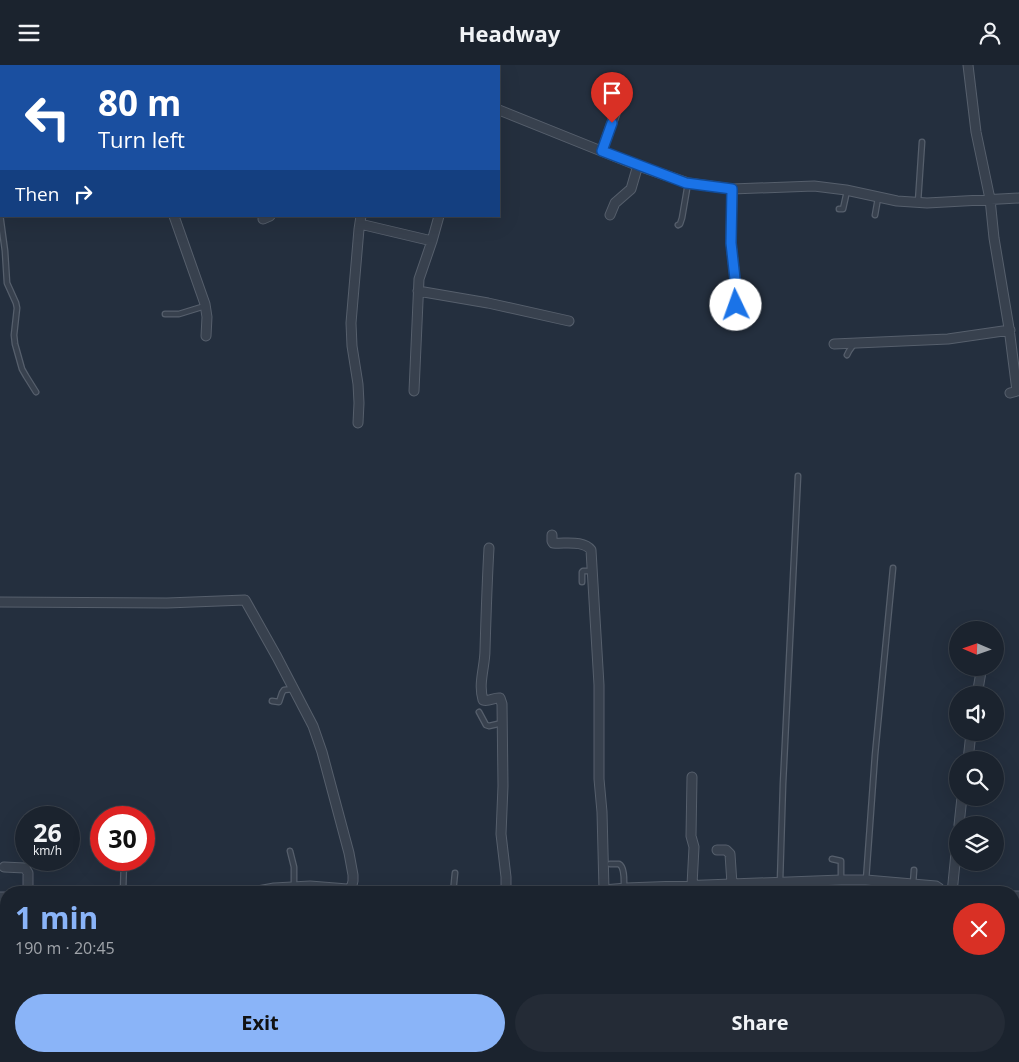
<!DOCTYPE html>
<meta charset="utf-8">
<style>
body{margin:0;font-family:"Open Sans",sans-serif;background:#242b36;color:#f1f3f6;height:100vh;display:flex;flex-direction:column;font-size:19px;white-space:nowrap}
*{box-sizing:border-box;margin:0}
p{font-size:16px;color:#a0a4aa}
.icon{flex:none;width:28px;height:28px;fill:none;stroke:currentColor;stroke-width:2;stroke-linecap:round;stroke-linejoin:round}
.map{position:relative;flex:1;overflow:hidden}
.details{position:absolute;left:0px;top:821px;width:1020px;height:176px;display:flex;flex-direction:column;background:#1b232e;border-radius:20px 20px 0 0;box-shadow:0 5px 20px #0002,0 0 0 1px #39404a}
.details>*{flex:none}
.banner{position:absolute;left:0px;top:0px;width:500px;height:152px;box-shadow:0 5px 20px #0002,0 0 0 1px #39404a;background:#1a4fa0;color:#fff;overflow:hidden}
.needle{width:32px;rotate:272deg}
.buttons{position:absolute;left:949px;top:556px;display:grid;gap:10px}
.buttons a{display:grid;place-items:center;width:55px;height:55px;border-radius:50%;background:#1b232e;box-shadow:0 5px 20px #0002,0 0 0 1px #39404a;font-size:25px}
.speed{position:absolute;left:15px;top:741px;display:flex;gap:10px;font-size:25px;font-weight:700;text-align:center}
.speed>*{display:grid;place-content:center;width:65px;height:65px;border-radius:50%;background:#1b232e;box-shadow:0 5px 20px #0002,0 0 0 1px #39404a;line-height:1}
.speed small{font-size:12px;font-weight:400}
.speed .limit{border:8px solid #d22;background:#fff;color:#111}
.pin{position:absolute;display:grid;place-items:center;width:42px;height:42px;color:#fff;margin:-51px -21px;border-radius:50% 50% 50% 0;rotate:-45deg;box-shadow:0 0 5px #0007}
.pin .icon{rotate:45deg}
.me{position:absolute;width:55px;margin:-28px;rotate:357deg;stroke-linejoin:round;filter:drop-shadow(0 0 4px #0008)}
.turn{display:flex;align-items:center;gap:18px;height:105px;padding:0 15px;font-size:22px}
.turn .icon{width:65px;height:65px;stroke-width:2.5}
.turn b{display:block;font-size:35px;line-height:42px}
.then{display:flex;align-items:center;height:48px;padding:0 15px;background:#0003;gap:10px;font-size:19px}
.round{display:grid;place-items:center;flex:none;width:52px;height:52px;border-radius:26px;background:#242b36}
.overview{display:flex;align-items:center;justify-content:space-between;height:85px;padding:0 15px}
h1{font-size:30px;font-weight:700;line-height:38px;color:#8ab4f8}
.primary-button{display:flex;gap:10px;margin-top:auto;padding:10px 15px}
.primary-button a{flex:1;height:58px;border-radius:30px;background:#8ab4f8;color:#111;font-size:20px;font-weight:700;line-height:58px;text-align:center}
.primary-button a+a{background:#242b36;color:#f1f3f6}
header{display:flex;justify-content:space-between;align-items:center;height:65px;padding:0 15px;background:#1b232e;font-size:22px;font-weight:700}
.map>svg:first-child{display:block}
</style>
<header><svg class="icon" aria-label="menu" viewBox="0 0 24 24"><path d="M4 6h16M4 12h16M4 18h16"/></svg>Headway<svg class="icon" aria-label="person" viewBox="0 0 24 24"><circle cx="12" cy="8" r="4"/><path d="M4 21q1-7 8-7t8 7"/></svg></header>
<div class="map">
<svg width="1019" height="997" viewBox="0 0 1019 997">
<rect width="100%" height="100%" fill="#242f3e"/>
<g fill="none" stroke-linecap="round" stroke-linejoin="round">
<defs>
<path id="service" d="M918,137L922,77
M839,144H843L847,126
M0,149L5,186L7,218L16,238L17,243L14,270L15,279L22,304L26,311L36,327
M875,150L878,133
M678,160L680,159L682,153L688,118
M165,249H179L205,241
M847,290L849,286L854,279
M582,517V507L583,506H593
M272,636L279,637L282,628L284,625L293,624
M479,647L486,660L489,661L502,658
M290,786L294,802V822
M832,794L841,796V815
M610,799C611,799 618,799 619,799C625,802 624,817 624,823
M866,815L875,690L893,503
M780,817L783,719L798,411
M913,819L914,805
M123,828L124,795
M453,828L455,808
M816,828V816
M899,828L900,818
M324,992L326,991
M512,997L519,995L539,996"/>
<path id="minor" d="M89,0V1
M968,0L976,67L990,134L994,173L1009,263L1017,326L1010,328
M350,1V0
M499,45L636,100L688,118L732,124L814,121L846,125L897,136L927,138L1019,133
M602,86L616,46
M732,124L731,178L735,214L736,240L735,257
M0,131H1
M610,150L615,138L631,124L638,100
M174,151L205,239L207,252L206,271
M263,154L270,151
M360,159L432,176
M418,226L488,238L569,256
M834,279L948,274L1010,265
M414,326L419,214L432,176L439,151
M358,358L359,338L358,319L352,281L351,258L359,164L361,151
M552,470V476L553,478C566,479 583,475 591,485L599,620V714L602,747L604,825
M489,483C487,517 486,551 485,585C485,602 478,618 483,635C489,637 494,632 500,633L502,639L503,721L501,769L506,812V828
M0,537L167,538L245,535L277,592L313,661L322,687L349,788L353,810V816L350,828
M977,630L981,607
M968,695L971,668
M959,760L962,732
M717,785H726L730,789L732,819
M4,802L25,803L28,808V828
M692,820L694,782L691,771L692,712
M247,828L274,823L310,821L397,828
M570,828L626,823L841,815H866L936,821L939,823L942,828
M952,828L958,768
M1014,831H1019
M0,832H6
M349,991L350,997
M539,991V997"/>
</defs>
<use href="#service" stroke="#565f6c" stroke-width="7"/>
<use href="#minor" stroke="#565f6c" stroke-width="11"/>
<use href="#service" stroke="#38414e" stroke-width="4.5"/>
<use href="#minor" stroke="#38414e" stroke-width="9"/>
</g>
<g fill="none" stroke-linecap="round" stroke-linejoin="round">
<defs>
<path id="route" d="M612,58L602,86L686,118L732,124L731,178L735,214L736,240"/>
</defs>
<use href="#route" stroke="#114b97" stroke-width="12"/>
<use href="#route" stroke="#1a73e8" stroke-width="9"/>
</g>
</svg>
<div class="buttons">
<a><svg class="needle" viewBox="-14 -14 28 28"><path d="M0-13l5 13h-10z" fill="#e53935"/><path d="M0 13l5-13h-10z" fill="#a0a4aa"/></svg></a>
<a><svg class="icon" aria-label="sound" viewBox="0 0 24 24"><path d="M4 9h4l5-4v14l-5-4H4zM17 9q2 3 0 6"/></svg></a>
<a><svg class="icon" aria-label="search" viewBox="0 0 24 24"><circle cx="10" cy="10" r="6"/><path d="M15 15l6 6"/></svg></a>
<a><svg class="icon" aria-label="layers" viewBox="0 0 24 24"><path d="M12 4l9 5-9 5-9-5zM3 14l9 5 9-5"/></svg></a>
</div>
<div class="speed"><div>26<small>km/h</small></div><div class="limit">30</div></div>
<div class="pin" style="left:612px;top:58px;background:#d93025"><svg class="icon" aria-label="arrive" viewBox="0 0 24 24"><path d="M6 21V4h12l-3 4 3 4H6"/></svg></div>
<svg class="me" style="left:736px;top:240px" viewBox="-20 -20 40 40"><circle r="19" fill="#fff"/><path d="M0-13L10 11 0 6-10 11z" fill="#1a73e8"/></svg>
<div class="banner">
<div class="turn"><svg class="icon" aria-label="left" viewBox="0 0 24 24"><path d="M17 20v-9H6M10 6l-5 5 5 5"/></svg><div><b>80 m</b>Turn left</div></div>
<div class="then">Then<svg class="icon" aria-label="right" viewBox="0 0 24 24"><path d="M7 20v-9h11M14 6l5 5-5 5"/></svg></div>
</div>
<section class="details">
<div class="overview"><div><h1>1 min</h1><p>190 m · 20:45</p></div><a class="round" style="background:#d93025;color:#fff"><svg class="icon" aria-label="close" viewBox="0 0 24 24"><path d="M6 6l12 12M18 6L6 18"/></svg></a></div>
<div class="primary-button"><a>Exit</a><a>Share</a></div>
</section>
</div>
